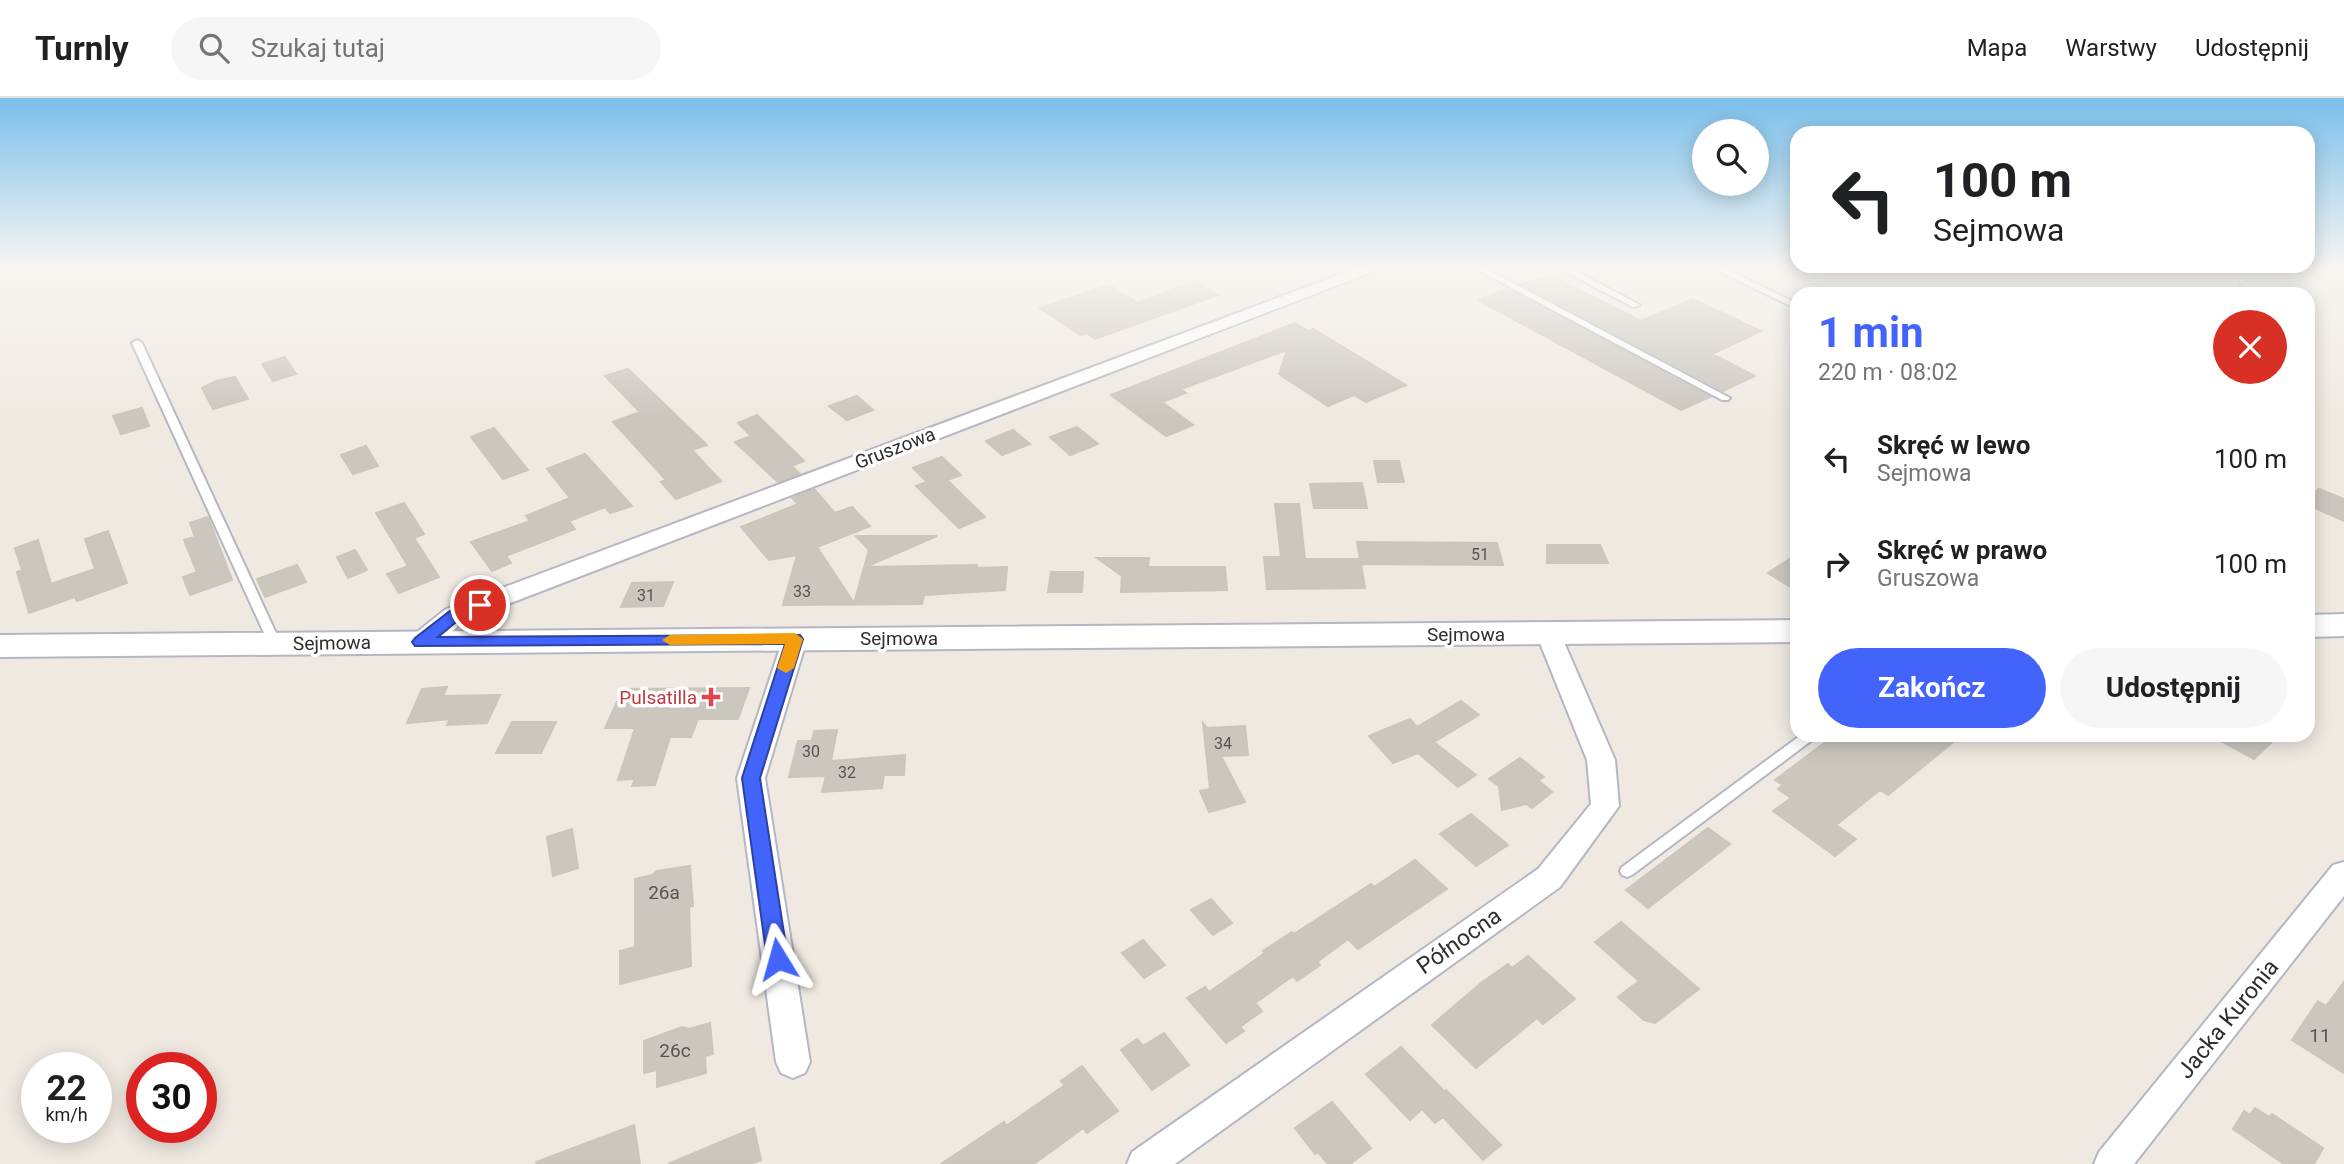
<!DOCTYPE html>
<html lang="pl">
<meta charset="utf-8">
<style>
body{margin:0;font-family:Roboto,sans-serif;background:#f6f6f6;color:#202124;height:100vh;display:flex;flex-direction:column;font-size:26px;white-space:nowrap}
*{box-sizing:border-box;margin:0}
p{font-size:23px;color:#757577}
.icon{flex:none;width:38px;height:38px;fill:none;stroke:currentColor;stroke-width:2;stroke-linecap:round;stroke-linejoin:round}
.map{position:relative;flex:1;overflow:hidden}
.side{position:absolute;left:1790px;top:189px;width:525px;height:455px;display:flex;flex-direction:column;background:#fff;border-radius:21px;box-shadow:0 4px 18px #0003}
.side>*{flex:none}
.guide{position:absolute;left:1790px;top:28px;width:525px;height:147px;border-radius:21px;box-shadow:0 4px 18px #0003;background:#fff;color:#202124;overflow:hidden}
.tools{position:absolute;left:1692px;top:21px;display:grid;gap:14px}
.tools a{display:grid;place-items:center;width:77px;height:77px;border-radius:50%;background:#fff;box-shadow:0 4px 18px #0003;font-size:35px}
.speed{position:absolute;left:21px;top:954px;display:flex;gap:14px;font-size:35px;font-weight:700;text-align:center}
.speed>*{display:grid;place-content:center;width:91px;height:91px;border-radius:50%;background:#fff;box-shadow:0 4px 18px #0003;line-height:1}
.speed small{font-size:18px;font-weight:400}
.speed .limit{border:10px solid #d22;background:#fff;color:#111}
.pin{position:absolute;display:grid;place-items:center;width:60px;height:60px;color:#fff;margin:-30px;border:4px solid #fff;border-radius:50%;box-shadow:0 2px 7px #0007}
.me{position:absolute;width:77px;margin:-38px;rotate:352deg;stroke-linejoin:round;filter:drop-shadow(0 0 5px #0008)}
.turn{display:flex;align-items:center;gap:24px;height:147px;padding:0 28px;font-size:32px}
.turn .icon{width:91px;height:91px;stroke-width:2.5}
.turn b{display:block;font-size:49px;line-height:60px}
.round{display:grid;place-items:center;flex:none;width:74px;height:74px;border-radius:37px;background:#f6f6f6}
.summary{display:flex;align-items:center;justify-content:space-between;height:119px;padding:0 28px}
h1{font-size:42px;font-weight:700;line-height:52px;color:#4264fb}
.action{display:flex;gap:14px;margin-top:auto;padding:14px 28px}
.action a{flex:1;height:80px;border-radius:42px;background:#4264fb;color:#fff;font-size:28px;font-weight:700;line-height:80px;text-align:center}
.action a+a{background:#f6f6f6;color:#202124}
ul{padding:0;list-style:none}
li{display:flex;align-items:center;gap:21px;height:105px;padding:0 28px}
li div{flex:1}
li b{display:block;font-size:26px}
li em{font-style:normal}
header{display:flex;align-items:center;gap:42px;box-sizing:border-box;height:98px;padding:0 35px;background:#fff;border-bottom:2px solid #e0e0e0}
header strong{font-size:33px}
nav{display:flex;gap:38px;margin-inline-start:auto;font-size:24px}
.search{width:490px;height:63px;background:#f6f6f6;display:flex;align-items:center;gap:18px;box-sizing:border-box;padding:0 24px;border-radius:38px;color:#757577;font-size:26px}
.map>svg:first-child{display:block}
</style>
<header>
<strong>Turnly</strong>
<div class="search"><svg class="icon" aria-label="search" viewBox="0 0 24 24"><circle cx="10" cy="10" r="6"/><path d="M15 15l6 6"/></svg>Szukaj tutaj</div>
<nav><a>Mapa</a><a>Warstwy</a><a>Udostępnij</a></nav>
</header>
<div class="map">
<svg width="2344" height="1066" viewBox="0 0 2344 1066">
<rect width="100%" height="100%" fill="#efe9e1"/>
<path fill="#cbc7bf" stroke="#cbc5ba" stroke-width="2" d="M1551,178L1641,223L1693,201L1761,233L1712,256L1755,278L1723,293L1521,186Z
M1195,183L1218,197L1095,241L1087,235L1080,237L1040,210L1109,187L1138,205Z
M1507,191L1710,299L1681,312L1478,202Z
M1295,225L1309,233L1313,231L1406,287L1366,304L1354,297L1328,308L1279,276L1287,252L1181,291L1186,295L1162,304L1193,327L1166,338L1111,297Z
M285,259L296,276L273,283L262,266Z
M628,271L707,347L692,352L721,383L676,401L661,384L666,382L613,324L640,314L605,278Z
M235,279L248,301L213,311L202,290L216,283Z
M857,298L873,312L847,322L829,308Z
M142,310L149,328L121,336L113,318Z
M757,317L804,363L792,368L800,376L778,384L735,344L751,338L738,325Z
M1077,329L1098,346L1070,357L1050,339Z
M494,330L528,372L503,381L471,339Z
M1013,332L1030,346L1002,357L986,343Z
M366,348L378,368L353,376L341,357Z
M585,356L632,408L610,415L605,409L569,423L575,431L506,458L511,465L492,473L471,444L530,423L526,418L570,400L547,371Z
M942,359L961,377L947,382L985,419L959,430L916,388L927,384L913,370Z
M1374,363H1399L1404,384H1378Z
M1362,385L1367,410H1314L1310,386Z
M814,391L835,415L852,409L870,428L817,449L854,505L869,452L856,438H937L865,469L977,467L976,470L1007,469L1005,492L924,497L922,506L783,507L797,457L769,462L741,429L798,406L792,400Z
M2319,391L2344,401V423L2308,407V400Z
M404,405L424,436L414,440L439,479L399,495L387,476L408,468L376,415Z
M1275,406H1299L1305,461H1360L1357,444L1497,445L1503,467L1361,466L1365,490L1267,491L1264,459H1281Z
M208,419L232,482L190,497L183,479L197,474L184,442L195,439L190,425Z
M108,433L127,485L77,503L75,499L29,515L17,474L22,472L15,450L38,442L51,486L95,471L85,441Z
M1547,447H1600L1608,465H1547Z
M355,452L367,472L348,480L337,459Z
M1797,456V493L1768,475Z
M1097,460H1149L1148,469H1225L1227,492L1121,494L1122,478Z
M297,467L306,484L265,499L257,481Z
M1051,474H1083L1082,494H1048Z
M673,484L663,508L621,509L632,485Z
M447,589L443,598L500,597L487,625L447,627L450,621L407,625L422,591Z
M749,590L738,621H698L691,639H670L655,687L632,688L635,681L618,682L635,630H605L623,591Z
M1461,603L1479,617L1434,644L1476,677L1458,689L1418,655L1393,665L1369,638L1410,621L1417,629Z
M512,624H556L541,655H496Z
M1203,625L1207,630L1245,628L1248,657L1221,658L1245,704L1209,714L1200,693L1210,691Z
M837,632L831,663L905,657L904,677H884L882,690L822,694L826,678L789,679L798,643H812L814,633Z
M1835,637H1854L1865,644L1874,637H1962L1888,697L1880,692L1836,727L1856,741L1835,758L1773,713L1791,700L1778,691L1783,687L1775,682Z
M2210,637H2279L2254,661Z
M1520,660L1544,679L1538,682L1552,694L1532,710L1526,706L1502,712L1499,688L1489,681Z
M1471,716L1508,747L1476,768L1440,736Z
M1708,730L1730,746L1648,810L1626,792Z
M572,731L578,770L553,778L547,739Z
M1415,762L1447,791L1358,851L1348,841L1317,864L1320,867L1297,883L1293,878L1255,905L1262,913L1240,929L1244,933L1226,945L1187,900L1205,889L1209,894L1265,855L1263,853L1292,834L1294,836L1371,786L1374,789Z
M690,768L693,808L689,809L691,868L620,886V853L635,849V781L652,777L657,773Z
M1211,801L1232,825L1213,837L1191,812Z
M1621,824L1699,891L1655,925L1644,922L1618,899L1639,883L1595,844Z
M1143,842L1165,867L1144,880L1122,855Z
M1528,858L1575,901L1543,926L1537,920L1476,970L1432,927L1481,885L1508,866L1512,870Z
M2344,884V975L2292,942L2318,903L2326,908Z
M710,925L713,956L705,958L706,975L657,989V972L644,975V943L682,929L689,931Z
M1164,935L1189,967L1152,992L1121,952L1137,941L1143,948Z
M1401,949L1445,994L1446,992L1501,1047L1483,1062L1443,1019L1435,1025L1422,1011L1410,1022L1366,976Z
M1082,968L1118,1013L1087,1035L1083,1030L1034,1066H941L1004,1024L1006,1028L1065,987L1061,983Z
M1332,1004L1371,1050L1350,1066H1328L1318,1054L1315,1056L1295,1030Z
M2255,1010L2269,1019L2272,1016L2323,1050L2314,1066H2284L2233,1031L2244,1013L2250,1017Z
M634,1027L640,1066H537L536,1064Z
M754,1030L761,1062L750,1066H668Z"/>
<g fill="none" stroke-linecap="round" stroke-linejoin="round">
<defs>
<path id="lane" d="M1472,169H1483L1730,300L1728,302H1722Z
M1556,169H1568L1640,207L1633,209Z
M1710,169H1722L1796,205L1789,207Z
M137,242L142,245L281,546L279,549L275,550L269,546L132,245Z
M1801,637H1817L1815,640L1632,777L1627,779L1622,777L1620,773L1622,769Z"/>
<path id="street" d="M1360,169H1385L464,523C449,535 432,556 412,550L409,544L412,538L446,511Z
M1548,527L1557,529L1560,535L1615,662L1619,708L1560,789L1175,1066H1127L1132,1054L1538,771L1591,706L1587,662L1536,535L1539,529Z
M795,533L804,535L807,541L765,680L810,964L805,975L793,980L781,975L776,964L737,680L783,541L786,535Z
M2344,764V798L2134,1066H2094L2099,1054L2333,767Z"/>
<path id="secondary" d="M2344,516V538L2308,539V517Z
M1797,522V544L0,559V537Z"/>
</defs>
<use href="#lane" stroke="#b4b7c1" stroke-width="4"/>
<use href="#street" stroke="#b4b7c1" stroke-width="4"/>
<use href="#secondary" stroke="#b4b7c1" stroke-width="4"/>
<path stroke="#c9c9c9" stroke-width="3.5" stroke-dasharray="4.5 2.5" stroke-linecap="butt" d="M2226,196L2266,169"/>
<use href="#lane" fill="#fff" fill-rule="evenodd"/>
<use href="#street" fill="#fff" fill-rule="evenodd"/>
<use href="#secondary" fill="#fff" fill-rule="evenodd"/>
</g>
<linearGradient id="sky" x2="0" y2="1"><stop stop-color="#7abfeb"/><stop offset="0.53" stop-color="#f8f5f2"/><stop offset="1" stop-color="#f8f5f2" stop-opacity="0"/></linearGradient>
<rect width="2344" height="319" fill="url(#sky)"/>
<path fill="#4264fb" stroke="#2b41a3" stroke-width="2" d="M480,502L486,504L488,507L486,511L461,520L438,539L800,537L803,541L760,680L788,861L785,867L778,870L770,867L767,861L742,680L785,546L415,548L412,544L415,540L450,513Z"/>
<path fill="#f59e0b" d="M795,535L803,541L794,570L786,575L777,570L785,546L670,547L662,542L670,537Z"/>
<path fill="#e0444e" stroke="#fff" stroke-width="2.5" d="M707.5 588.5h7v7h7v7h-7v7h-7v-7h-7v-7h7z"/>
<g text-anchor="middle" dominant-baseline="central" stroke-width="7" stroke-linejoin="round" paint-order="stroke">
<g font-size="16" fill="#555452">
<text x="1480" y="456">51</text>
<text x="802" y="493">33</text>
<text x="646" y="497">31</text>
<text x="1223" y="645">34</text>
<text x="811" y="653">30</text>
<text x="847" y="674">32</text>
</g>
<g font-size="19" fill="#2e2e2e" stroke="#fff">
<text transform="translate(895 350) rotate(-21)">Gruszowa</text>
<text x="1466" y="536">Sejmowa</text>
<text x="899" y="540">Sejmowa</text>
<text transform="translate(332 545) rotate(-1)">Sejmowa</text>
</g>
<g font-size="19" fill="#be3a42" stroke="#fff" text-anchor="end">
<text x="697" y="599">Pulsatilla</text>
</g>
<g font-size="19" fill="#555452">
<text x="664" y="794">26a</text>
<text x="2320" y="937">11</text>
<text x="675" y="952">26c</text>
</g>
<g font-size="23" fill="#2e2e2e" stroke="#fff">
<text transform="translate(1459 843) rotate(-35)">Północna</text>
<text transform="translate(2228 921) rotate(-51)">Jacka Kuronia</text>
</g>
</g>
</svg>
<div class="tools">
<a><svg class="icon" aria-label="search" viewBox="0 0 24 24"><circle cx="10" cy="10" r="6"/><path d="M15 15l6 6"/></svg></a>
</div>
<div class="speed"><div>22<small>km/h</small></div><div class="limit">30</div></div>
<div class="pin" style="left:480px;top:507px;background:#d93025"><svg class="icon" aria-label="arrive" viewBox="0 0 24 24"><path d="M6 21V4h12l-3 4 3 4H6"/></svg></div>
<svg class="me" style="left:778px;top:861px" viewBox="-20 -20 40 40"><path d="M0-17L14 15 0 8-14 15z" fill="#4264fb" stroke="#fff" stroke-width="4"/></svg>
<div class="guide">
<div class="turn"><svg class="icon" aria-label="left" viewBox="0 0 24 24"><path d="M17 20v-9H6M10 6l-5 5 5 5"/></svg><div><b>100 m</b>Sejmowa</div></div>
</div>
<section class="side">
<div class="summary"><div><h1>1 min</h1><p>220 m · 08:02</p></div><a class="round" style="background:#d93025;color:#fff"><svg class="icon" aria-label="close" viewBox="0 0 24 24"><path d="M6 6l12 12M18 6L6 18"/></svg></a></div>
<ul>
<li><svg class="icon" aria-label="left" viewBox="0 0 24 24"><path d="M17 20v-9H6M10 6l-5 5 5 5"/></svg><div><b>Skręć w lewo</b><p>Sejmowa</p></div><em>100 m</em></li>
<li><svg class="icon" aria-label="right" viewBox="0 0 24 24"><path d="M7 20v-9h11M14 6l5 5-5 5"/></svg><div><b>Skręć w prawo</b><p>Gruszowa</p></div><em>100 m</em></li>
</ul>
<div class="action"><a>Zakończ</a><a>Udostępnij</a></div>
</section>
</div>
